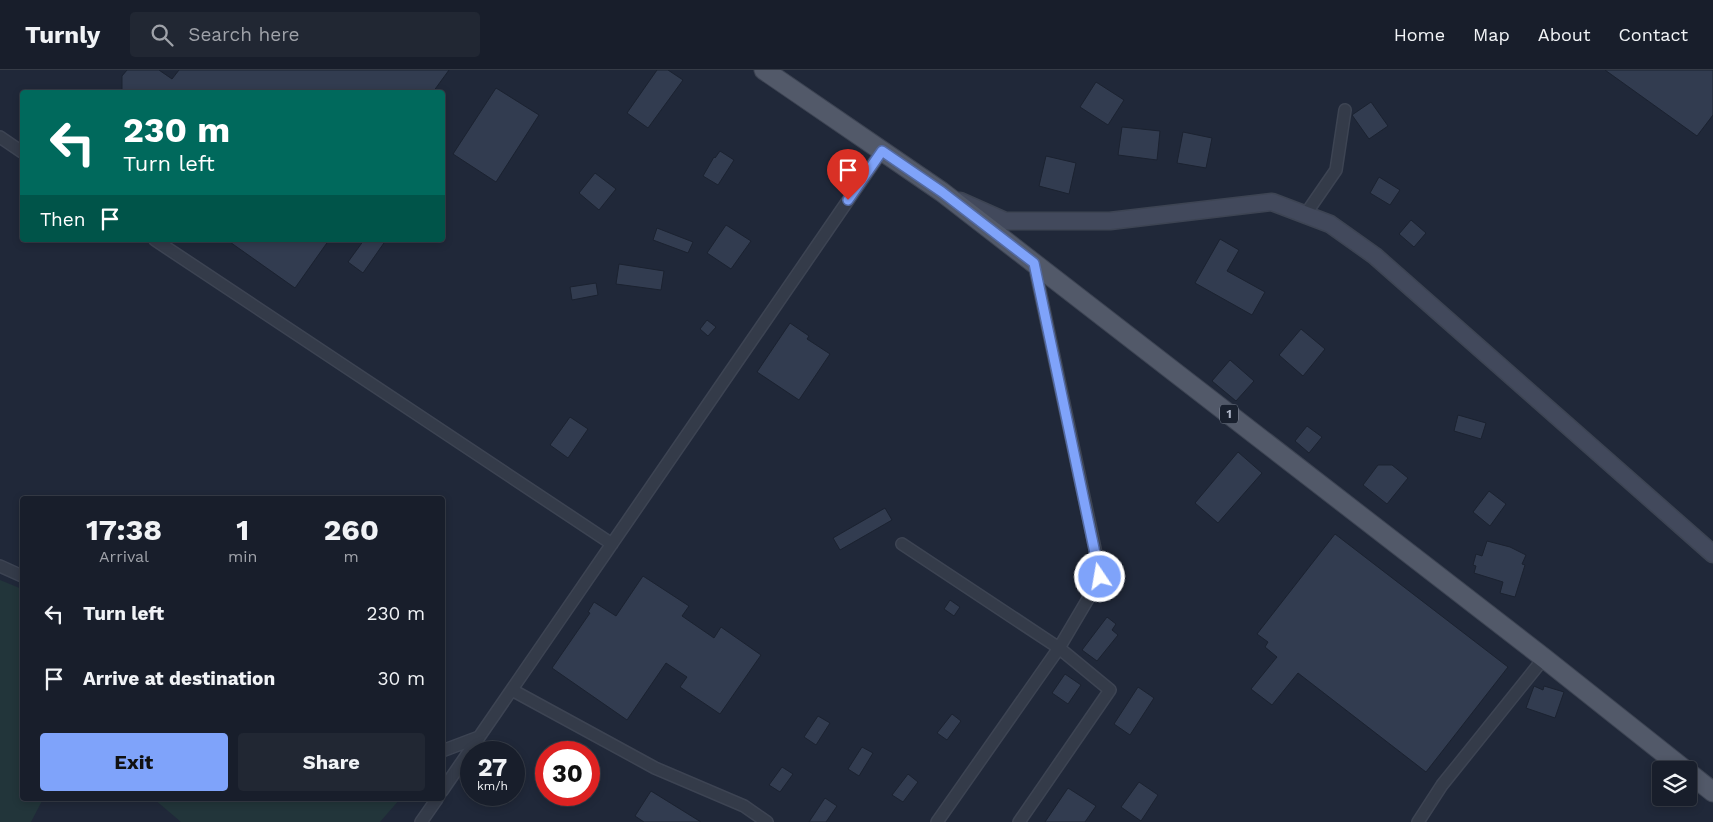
<!DOCTYPE html>
<style>
body{margin:0;font-family:"Work Sans",sans-serif;background:#212733;color:#f1f3f6;height:100vh;display:flex;flex-direction:column;font-size:19px;white-space:nowrap}
*{box-sizing:border-box;margin:0}
p{font-size:16px;color:#9fa2a9}
.icon{flex:none;width:28px;height:28px;fill:none;stroke:currentColor;stroke-width:2;stroke-linecap:round;stroke-linejoin:round}
.map{position:relative;flex:1;overflow:hidden}
.sheet{position:absolute;left:20px;top:426px;width:425px;height:305px;display:flex;flex-direction:column;background:#181e2b;border-radius:5px;box-shadow:0 2px 8px #0003,0 0 0 1px #363c47}
.sheet>*{flex:none}
.banner{position:absolute;left:20px;top:20px;width:425px;height:152px;border-radius:5px;box-shadow:0 2px 8px #0003,0 0 0 1px #363c47;background:#00695c;color:#fff;overflow:hidden}
.controls{position:absolute;left:1652px;top:691px;display:grid;gap:10px}
.controls a{display:grid;place-items:center;width:45px;height:45px;border-radius:5px;background:#181e2b;box-shadow:0 2px 8px #0003,0 0 0 1px #363c47;font-size:25px}
.speed{position:absolute;left:460px;top:671px;display:flex;gap:10px;font-size:25px;font-weight:700;text-align:center}
.speed>*{display:grid;place-content:center;width:65px;height:65px;border-radius:50%;background:#181e2b;box-shadow:0 2px 8px #0003,0 0 0 1px #363c47;line-height:1}
.speed small{font-size:12px;font-weight:400}
.speed .limit{border:8px solid #d22;background:#fff;color:#111}
.pin{position:absolute;display:grid;place-items:center;width:42px;height:42px;color:#fff;margin:-51px -21px;border-radius:50% 50% 50% 0;rotate:-45deg;box-shadow:0 0 5px #0007}
.pin .icon{rotate:45deg}
.me{position:absolute;width:55px;margin:-28px;rotate:348deg;stroke-linejoin:round;filter:drop-shadow(0 0 4px #0008)}
.turn{display:flex;align-items:center;gap:18px;height:105px;padding:0 20px;font-size:22px}
.turn .icon{width:65px;height:65px;stroke-width:2.5}
.turn b{display:block;font-size:35px;line-height:42px}
.then{display:flex;align-items:center;height:48px;padding:0 20px;background:#0003;gap:10px;font-size:19px}
.eta{display:flex;justify-content:space-evenly;align-items:center;height:85px;text-align:center}
.eta b{font-size:30px;font-weight:700;line-height:35px}
.primary-button{display:flex;gap:10px;margin-top:auto;padding:10px 20px}
.primary-button a{flex:1;height:58px;border-radius:5px;background:#7fa3fa;color:#111;font-size:20px;font-weight:700;line-height:58px;text-align:center}
.primary-button a+a{background:#212733;color:#f1f3f6}
ul{padding:0;list-style:none}
li{display:flex;align-items:center;gap:15px;height:65px;padding:0 20px}
li div{flex:1}
li b{display:block;font-size:19px}
li em{font-style:normal}
header{display:flex;align-items:center;gap:30px;box-sizing:border-box;height:70px;padding:0 25px;background:#181e2b;border-bottom:1px solid #363c47}
header strong{font-size:24px}
nav{display:flex;gap:28px;margin-inline-start:auto;font-size:18px}
.search{width:350px;height:45px;background:#212733;display:flex;align-items:center;gap:12px;box-sizing:border-box;padding:0 18px;border-radius:5px;color:#9fa2a9;font-size:19px}
.map>svg:first-child{display:block}
</style>
<header>
<strong>Turnly</strong>
<div class="search"><svg class="icon" aria-label="search" viewBox="0 0 24 24"><circle cx="10" cy="10" r="6"/><path d="M15 15l6 6"/></svg>Search here</div>
<nav><a>Home</a><a>Map</a><a>About</a><a>Contact</a></nav>
</header>
<div class="map">
<svg width="1713" height="752" viewBox="0 0 1713 752">
<rect width="100%" height="100%" fill="#202839"/>
<path fill="#22353a" d="M0,510L22,519V729H43L31,752H0Z
M154,729H400L380,752H181Z"/>
<path fill="#323c50" stroke="#1b2230" d="M127,0H159L172,9L179,0H449L433,22H126L122,20V6Z
M657,0H668L683,10L648,58L627,43Z
M1605,0H1713V45L1697,66Z
M1096,12L1124,30L1108,55L1080,37Z
M496,18L539,45L496,112L453,84Z
M1371,32L1388,56L1369,69L1352,45Z
M1122,57L1160,61L1157,90L1118,85Z
M1183,62L1212,68L1206,98L1177,93Z
M720,81L734,90L718,115L703,106L714,87L715,88Z
M1046,86L1076,93L1069,124L1039,116Z
M595,103L616,119L599,140L579,123Z
M1379,107L1400,120L1390,135L1370,123Z
M1411,150L1426,163L1414,177L1399,164Z
M726,155L751,171L731,199L707,183Z
M657,158L693,172L688,183L653,170Z
M1220,169L1239,180L1227,201L1265,222L1252,245L1195,213Z
M227,170H329L295,218Z
M364,170H386L363,203L348,192Z
M619,194L664,201L661,220L616,214Z
M596,213L598,225L572,230L570,217Z
M707,250L716,257L708,266L700,259Z
M790,253L809,266L807,269L830,284L799,330L757,302Z
M1301,259L1325,279L1303,306L1279,285Z
M1230,290L1254,311L1236,331L1212,311Z
M1458,345L1486,353L1481,369L1454,361Z
M570,347L588,359L568,388L550,375Z
M1307,356L1322,367L1309,383L1295,371Z
M1238,382L1262,403L1218,453L1195,433Z
M1378,395H1392L1408,408L1387,434L1363,415Z
M1489,421L1506,434L1490,456L1473,442Z
M885,438L892,450L840,480L833,468Z
M1335,464L1508,597L1426,702L1298,603L1272,635L1251,619L1277,587L1265,577L1268,572L1257,564Z
M1487,471L1510,477L1526,485L1522,494L1525,495L1515,527L1500,523L1503,512L1474,503L1476,496L1473,495L1476,484L1482,486Z
M643,506L689,536L682,546L714,568L721,557L761,585L720,644L680,617L687,607L666,593L627,650L552,598L590,543L588,542L594,532L616,546Z
M950,530L960,537L954,546L944,539Z
M1107,547L1116,554L1112,560L1118,565L1097,591L1082,580Z
M1065,604L1081,615L1068,634L1052,623Z
M1534,616L1543,620L1544,616L1564,622L1555,648L1526,638Z
M1138,617L1154,628L1130,665L1114,654Z
M952,644L961,651L947,670L937,663Z
M818,646L830,653L816,675L804,667Z
M862,677L873,683L859,706L848,699Z
M782,697L793,704L780,722L769,715Z
M908,704L918,712L903,732L892,725Z
M1139,712L1158,725L1141,751L1121,737Z
M1068,718L1096,736L1085,752H1045Z
M651,721L701,752H644L635,746Z
M825,728L837,736L826,752H809Z"/>
<g fill="none" stroke-linecap="round" stroke-linejoin="round">
<defs>
<path id="street" d="M0,67L22,82
M1305,145L1336,100L1345,40
M155,170L612,474
M902,474L1059,578L937,752
M0,496L22,506
M512,620L655,698L744,736L767,752
M442,681L479,667
M442,721L882,81
M421,752L437,729
M1019,752L1110,620L1059,578L1101,507L1034,193
M1418,752L1442,715L1544,588"/>
<path id="secondary" d="M960,131L1005,151H1110L1272,132L1330,154L1375,186L1713,484"/>
<path id="primary" d="M764,0L942,122L1544,588L1685,700
M1689,703L1713,722"/>
</defs>
<use href="#street" stroke="#3d4453" stroke-width="14"/>
<use href="#secondary" stroke="#3d4453" stroke-width="19"/>
<use href="#primary" stroke="#3d4453" stroke-width="21"/>
<use href="#street" stroke="#343b49" stroke-width="11"/>
<use href="#secondary" stroke="#42495c" stroke-width="16"/>
<use href="#primary" stroke="#525969" stroke-width="19"/>
</g>
<g fill="none" stroke-linecap="round" stroke-linejoin="round">
<defs>
<path id="route" d="M848,130L882,81L942,122L1034,193L1100,507"/>
</defs>
<use href="#route" stroke="#536aa2" stroke-width="12"/>
<use href="#route" stroke="#7fa3fa" stroke-width="9"/>
</g>
<g text-anchor="middle" dominant-baseline="central" stroke-width="5" stroke-linejoin="round" paint-order="stroke">
<rect fill="#19202e" stroke="#818898" stroke-width="1" x="1220" y="334.5" width="18" height="19" rx="4"/>
<g font-size="12" font-weight="bold" fill="#aeb5c6">
<text x="1229" y="344">1</text>
</g>
</g>
</svg>
<div class="controls">
<a><svg class="icon" aria-label="layers" viewBox="0 0 24 24"><path d="M12 4l9 5-9 5-9-5zM3 14l9 5 9-5"/></svg></a>
</div>
<div class="speed"><div>27<small>km/h</small></div><div class="limit">30</div></div>
<div class="pin" style="left:848px;top:130px;background:#d93025"><svg class="icon" aria-label="arrive" viewBox="0 0 24 24"><path d="M6 21V4h12l-3 4 3 4H6"/></svg></div>
<svg class="me" style="left:1100px;top:507px" viewBox="-20 -20 40 40"><circle r="17" fill="#7fa3fa" stroke="#fff" stroke-width="3"/><path d="M0-11L8 9 0 5-8 9z" fill="#fff"/></svg>
<div class="banner">
<div class="turn"><svg class="icon" aria-label="left" viewBox="0 0 24 24"><path d="M17 20v-9H6M10 6l-5 5 5 5"/></svg><div><b>230 m</b>Turn left</div></div>
<div class="then">Then<svg class="icon" aria-label="arrive" viewBox="0 0 24 24"><path d="M6 21V4h12l-3 4 3 4H6"/></svg></div>
</div>
<section class="sheet">
<div class="eta">
<div><b>17:38</b><p>Arrival</p></div>
<div><b>1</b><p>min</p></div>
<div><b>260</b><p>m</p></div>
</div>
<ul>
<li><svg class="icon" aria-label="left" viewBox="0 0 24 24"><path d="M17 20v-9H6M10 6l-5 5 5 5"/></svg><div><b>Turn left</b></div><em>230 m</em></li>
<li><svg class="icon" aria-label="arrive" viewBox="0 0 24 24"><path d="M6 21V4h12l-3 4 3 4H6"/></svg><div><b>Arrive at destination</b></div><em>30 m</em></li>
</ul>
<div class="primary-button"><a>Exit</a><a>Share</a></div>
</section>
</div>
